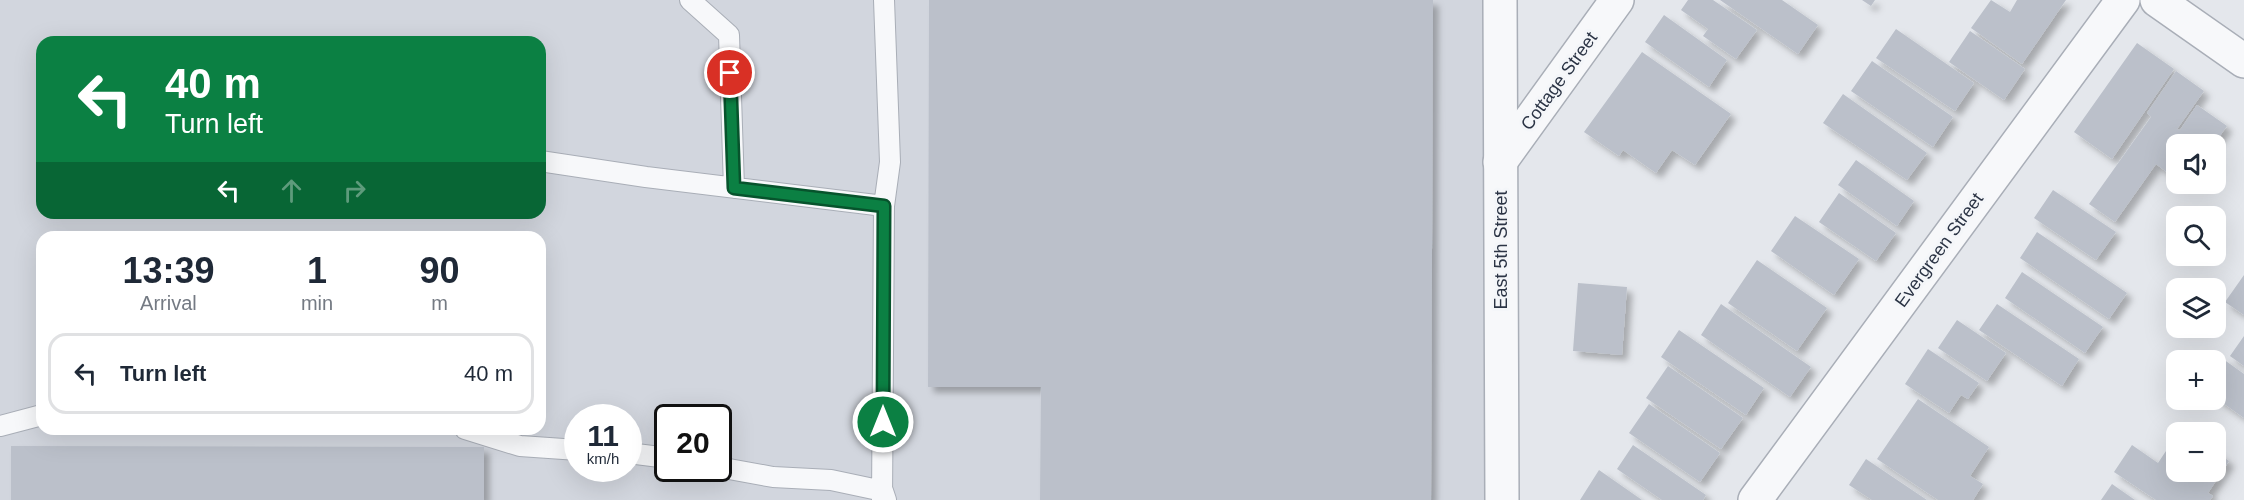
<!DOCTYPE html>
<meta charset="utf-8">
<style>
body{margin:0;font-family:Arial,sans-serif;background:#f6f6f7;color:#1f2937;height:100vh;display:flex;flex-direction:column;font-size:22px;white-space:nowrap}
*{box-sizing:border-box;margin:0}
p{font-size:20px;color:#747a83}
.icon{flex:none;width:33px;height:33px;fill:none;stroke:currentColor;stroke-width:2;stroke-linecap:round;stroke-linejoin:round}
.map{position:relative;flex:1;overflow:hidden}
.sheet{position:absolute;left:36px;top:231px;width:510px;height:204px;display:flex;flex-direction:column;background:#fff;border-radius:18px;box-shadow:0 6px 24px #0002}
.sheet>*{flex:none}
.hud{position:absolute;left:36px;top:36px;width:510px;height:183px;border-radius:18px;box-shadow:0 6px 24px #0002;background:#0b8043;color:#fff;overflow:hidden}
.fabs{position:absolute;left:2166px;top:134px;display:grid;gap:12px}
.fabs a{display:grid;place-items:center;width:60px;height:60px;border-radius:12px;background:#fff;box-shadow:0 6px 24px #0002;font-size:30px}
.speed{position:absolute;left:564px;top:404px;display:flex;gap:12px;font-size:30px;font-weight:700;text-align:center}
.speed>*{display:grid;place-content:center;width:78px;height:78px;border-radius:50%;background:#fff;box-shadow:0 6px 24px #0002;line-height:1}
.speed small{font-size:15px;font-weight:400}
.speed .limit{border:3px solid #111;border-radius:9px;background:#fff;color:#111}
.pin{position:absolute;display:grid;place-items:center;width:51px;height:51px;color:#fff;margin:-26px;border:3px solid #fff;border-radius:50%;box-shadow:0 2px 6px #0007}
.me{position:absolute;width:66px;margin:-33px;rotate:0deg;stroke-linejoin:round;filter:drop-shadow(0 0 4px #0008)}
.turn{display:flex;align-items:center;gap:21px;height:126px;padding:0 30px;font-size:27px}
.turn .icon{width:78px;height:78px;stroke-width:2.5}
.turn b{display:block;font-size:42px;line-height:51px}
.lanes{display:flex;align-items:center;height:57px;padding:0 30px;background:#0003;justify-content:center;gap:30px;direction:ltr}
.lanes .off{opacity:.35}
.eta{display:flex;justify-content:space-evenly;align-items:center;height:102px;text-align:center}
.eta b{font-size:36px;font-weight:700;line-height:42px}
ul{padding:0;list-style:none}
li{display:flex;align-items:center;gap:18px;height:81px;margin:0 12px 9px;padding:0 18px;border:3px solid #e0e1e3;border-radius:18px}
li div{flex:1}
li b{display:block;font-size:22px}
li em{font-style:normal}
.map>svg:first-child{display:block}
</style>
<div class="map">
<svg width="2244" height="500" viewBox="0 0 2244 500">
<defs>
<filter id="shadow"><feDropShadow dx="5.5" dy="5.5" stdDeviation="3" flood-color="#0004"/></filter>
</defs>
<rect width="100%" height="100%" fill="#e4e7ec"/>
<path fill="#d2d6de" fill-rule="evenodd" d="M0,0H1493L1484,500H0ZM42,42H540V213H42ZM42,237H540V429H42ZM578,417H628V468H578ZM668,417H718V468H668Z"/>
<path fill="#bbc0ca" filter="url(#shadow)" d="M929,0H1433L1431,500H1040L1041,387H928Z
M1688,0H1713L1757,30L1736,59L1703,36L1708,29L1681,10Z
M1720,0H1782L1818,25L1798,54Z
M1862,0H1875L1871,6Z
M1991,0L2010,12L2017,0H2066L2022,64L1971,28Z
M1664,15L1727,60L1709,87L1645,42Z
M1896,29L1974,83L1955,111L1876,58Z
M1970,31L2025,69L2004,100L1949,62Z
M2137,43L2174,69L2112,159L2074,132Z
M1642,52L1731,114L1695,165L1672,150L1656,173L1623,150L1619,156L1584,132Z
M1872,61L1953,117L1933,147L1851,91Z
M2176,71L2204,91L2177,129L2180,130L2197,105L2227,126L2214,144H2176V179L2156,164L2115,222L2089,204L2151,117L2147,113Z
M1843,94L1927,153L1907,180L1823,123Z
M1856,160L1914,201L1897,226L1838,185Z
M2053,190L2116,232L2096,260L2034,218Z
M1839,193L1896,233L1876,261L1819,222Z
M1795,216L1859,259L1834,295L1771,251Z
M2037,232L2127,293L2109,319L2020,258Z
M1757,260L1827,308L1797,351L1728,303Z
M2022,272L2103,327L2085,353L2005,298Z
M2244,275V315L2225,302Z
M1578,283L1627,287L1622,355L1573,351Z
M1721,304L1811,367L1790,397L1701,335Z
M1997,304L2079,359L2062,386L1979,330Z
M1957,320L2006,353L1987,381L1938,348Z
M1679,330L1764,388L1746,415L1661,357Z
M2244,336V366L2230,356Z
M1928,349L1979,383L1968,399L1961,395L1949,413L1905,384Z
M2223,359L2244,374V418L2216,398V369Z
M1668,366L1743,418L1721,449L1646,398Z
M1918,399L1989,447L1970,476L1983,484L1973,500H1938L1877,459Z
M1649,404L1720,453L1700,482L1629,433Z
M2176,436V471H2216V452L2229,461L2208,493L2213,496L2210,500H2156L2114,472L2132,445L2158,463Z
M1633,445L1706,495L1703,500H1662L1617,469Z
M11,446L484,447V500H11Z
M1866,459L1927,500H1872L1849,485Z
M1599,470L1642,500H1580Z
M2112,484L2135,500H2101Z"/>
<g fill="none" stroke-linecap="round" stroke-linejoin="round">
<defs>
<path id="service" d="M690,0L729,35L734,188
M540,161L646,177L884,206
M0,426L42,415
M465,429L520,446L578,450
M628,453L668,458
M718,467L773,477L831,480L883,491L886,500
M882,500L884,206L890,162L884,0"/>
<path id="minor" d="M2157,0L2244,61
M1500,162L1617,0
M1755,500L2123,0"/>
<path id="tertiary" d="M1500,0L1502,500"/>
</defs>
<use href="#service" stroke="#a9aeb7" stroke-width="22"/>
<use href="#minor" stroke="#a9aeb7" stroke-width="36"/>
<use href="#tertiary" stroke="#a9aeb7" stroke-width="36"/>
<use href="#service" stroke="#f7f8fa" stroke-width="20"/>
<use href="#minor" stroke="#f7f8fa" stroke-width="33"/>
<use href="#tertiary" stroke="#f7f8fa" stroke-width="33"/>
</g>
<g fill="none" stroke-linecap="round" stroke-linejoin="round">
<defs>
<path id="route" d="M730,73L734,188L884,206L883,422"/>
</defs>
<use href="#route" stroke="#07532c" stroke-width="15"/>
<use href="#route" stroke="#0b8043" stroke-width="10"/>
</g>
<g text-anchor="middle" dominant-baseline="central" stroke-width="6" stroke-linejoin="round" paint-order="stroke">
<g font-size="18" fill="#2b3445" stroke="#f4f6f9">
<text transform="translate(1559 81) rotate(-54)">Cottage Street</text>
<text transform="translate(1501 250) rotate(-90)">East 5th Street</text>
<text transform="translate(1939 250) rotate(-54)">Evergreen Street</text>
</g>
</g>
</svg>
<div class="fabs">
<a><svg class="icon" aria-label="sound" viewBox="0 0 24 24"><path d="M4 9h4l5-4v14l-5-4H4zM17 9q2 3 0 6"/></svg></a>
<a><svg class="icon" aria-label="search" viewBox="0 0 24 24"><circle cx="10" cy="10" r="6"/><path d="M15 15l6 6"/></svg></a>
<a><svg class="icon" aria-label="layers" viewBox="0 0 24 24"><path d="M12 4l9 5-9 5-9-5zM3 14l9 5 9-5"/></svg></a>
<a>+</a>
<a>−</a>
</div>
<div class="speed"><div>11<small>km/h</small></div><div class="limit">20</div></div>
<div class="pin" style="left:730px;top:73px;background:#d93025"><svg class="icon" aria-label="arrive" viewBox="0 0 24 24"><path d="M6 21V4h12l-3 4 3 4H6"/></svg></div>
<svg class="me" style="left:883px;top:422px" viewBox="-20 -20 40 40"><circle r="17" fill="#0b8043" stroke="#fff" stroke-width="3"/><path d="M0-11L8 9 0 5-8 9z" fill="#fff"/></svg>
<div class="hud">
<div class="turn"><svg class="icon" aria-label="left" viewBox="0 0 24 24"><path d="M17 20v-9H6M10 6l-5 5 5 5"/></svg><div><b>40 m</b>Turn left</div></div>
<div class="lanes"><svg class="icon" aria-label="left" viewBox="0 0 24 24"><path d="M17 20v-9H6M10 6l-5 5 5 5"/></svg><svg class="icon off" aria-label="ahead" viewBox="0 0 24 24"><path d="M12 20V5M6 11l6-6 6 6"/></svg><svg class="icon off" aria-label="right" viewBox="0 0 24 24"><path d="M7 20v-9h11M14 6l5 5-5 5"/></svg></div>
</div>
<section class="sheet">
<div class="eta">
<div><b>13:39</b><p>Arrival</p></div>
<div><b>1</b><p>min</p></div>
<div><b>90</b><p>m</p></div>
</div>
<ul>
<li><svg class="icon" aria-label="left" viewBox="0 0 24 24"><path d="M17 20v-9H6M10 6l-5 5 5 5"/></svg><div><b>Turn left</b></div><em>40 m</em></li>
</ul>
</section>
</div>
